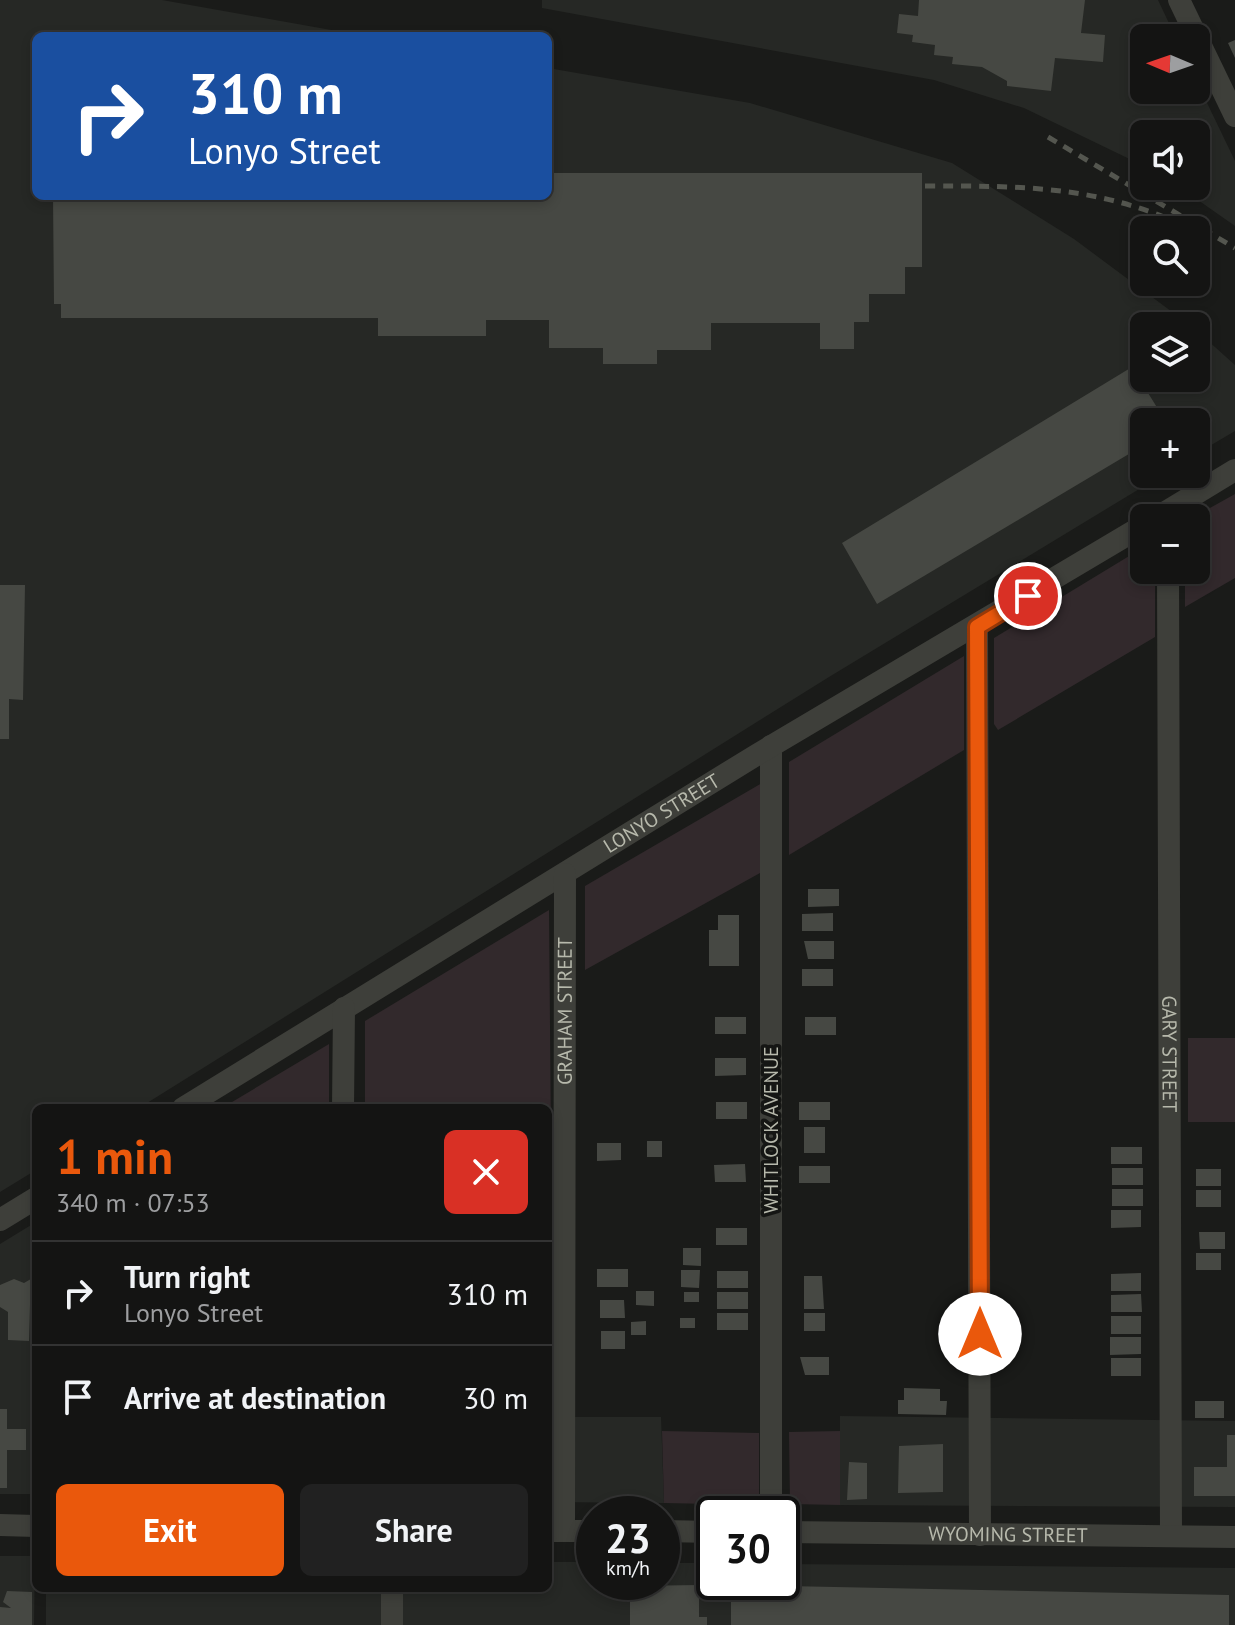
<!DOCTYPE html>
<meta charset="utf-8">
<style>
body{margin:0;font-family:"PT Sans",sans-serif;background:#212121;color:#f1f3f6;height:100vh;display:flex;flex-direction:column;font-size:30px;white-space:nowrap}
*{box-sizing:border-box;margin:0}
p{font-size:26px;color:#9d9ea0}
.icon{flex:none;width:44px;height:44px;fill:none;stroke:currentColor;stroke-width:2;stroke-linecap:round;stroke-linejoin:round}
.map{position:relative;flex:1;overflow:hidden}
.side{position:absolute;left:32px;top:1104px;width:520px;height:488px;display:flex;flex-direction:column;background:#141413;border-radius:12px;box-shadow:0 4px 12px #0003,0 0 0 2px #333}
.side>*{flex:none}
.guide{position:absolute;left:32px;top:32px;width:520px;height:168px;border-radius:12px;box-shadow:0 4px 12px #0003,0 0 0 2px #333;background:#1a4fa0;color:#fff;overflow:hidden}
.needle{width:52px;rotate:272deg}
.controls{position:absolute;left:1130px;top:24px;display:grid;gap:16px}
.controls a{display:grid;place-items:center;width:80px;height:80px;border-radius:12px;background:#141413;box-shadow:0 4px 12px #0003,0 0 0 2px #333;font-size:40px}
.speed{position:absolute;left:576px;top:1496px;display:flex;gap:16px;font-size:40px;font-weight:700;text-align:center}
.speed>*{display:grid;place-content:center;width:104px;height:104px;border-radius:50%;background:#141413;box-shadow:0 4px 12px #0003,0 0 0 2px #333;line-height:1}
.speed small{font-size:20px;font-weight:400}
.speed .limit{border:4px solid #111;border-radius:12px;background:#fff;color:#111}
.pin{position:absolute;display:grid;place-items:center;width:68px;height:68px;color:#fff;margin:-34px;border:4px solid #fff;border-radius:50%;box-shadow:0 2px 8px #0007}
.me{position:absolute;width:88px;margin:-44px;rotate:0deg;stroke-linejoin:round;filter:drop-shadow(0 0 6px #0008)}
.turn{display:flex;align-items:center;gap:28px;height:168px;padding:0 24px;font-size:36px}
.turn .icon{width:104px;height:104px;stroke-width:2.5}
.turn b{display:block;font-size:56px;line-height:68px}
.round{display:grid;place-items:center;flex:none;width:84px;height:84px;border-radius:12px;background:#212121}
.head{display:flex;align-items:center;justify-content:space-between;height:136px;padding:0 24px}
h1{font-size:48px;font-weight:600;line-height:60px;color:#ea580c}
.primary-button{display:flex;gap:16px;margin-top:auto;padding:16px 24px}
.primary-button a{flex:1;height:92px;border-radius:12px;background:#ea580c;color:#fff;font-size:32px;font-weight:600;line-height:92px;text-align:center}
.primary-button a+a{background:#212121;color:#f1f3f6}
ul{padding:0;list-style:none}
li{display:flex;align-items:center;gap:24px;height:104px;padding:0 24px;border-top:2px solid #333}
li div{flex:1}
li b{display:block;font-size:30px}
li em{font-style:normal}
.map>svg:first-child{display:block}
</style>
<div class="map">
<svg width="1235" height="1625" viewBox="0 0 1235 1625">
<rect width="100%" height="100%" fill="#1a1b19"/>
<path fill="#262825" d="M0,0H162L365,36H36V196H548V68L750,103L952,163L1074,239L1191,326H1144V378H1196V330L1235,365V431L1196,454V422H1144V474H1164L829,677L139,1108H36V1170L0,1192Z
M542,0H1158L1176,38H1144V90H1196V80L1235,161V226L1178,186H1196V134H1144V166L1024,108L934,80L542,8Z
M36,1222L32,1368L34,1494H0V1244Z
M840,1416L1235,1421V1507L840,1505Z
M548,1417H661L664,1503L548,1502Z
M0,1556H35L34,1625H0Z
M548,1562H594V1582H662V1563H714V1582H782V1564L1235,1568V1625H46V1588H548Z"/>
<path fill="#32292c" d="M1235,494V578L1185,607V570H1196V518H1192Z
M1144,547V570H1155V637L998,730L994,724V638Z
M964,656V750L789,855V762Z
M762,783L760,873L585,970V886Z
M549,910L551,1140L548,1108H365V1021Z
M1188,1038H1235V1122H1188Z
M329,1044V1108H222Z
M662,1431L759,1433V1505L664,1503Z
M840,1431V1505L790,1504L789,1432Z"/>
<path fill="#464843" d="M919,0H1085L1081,33L1105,35L1103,62L1055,58L1051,91L1007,86V81L982,67L952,64L953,57L934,55L935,45L912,42L913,35L897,33L899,14L918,16Z
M1235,40V58L1228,43Z
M548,173H922V267H905V294H869V322H854V349H820V323H711V350H657V364H603V348H549V320H486V336H378V318H61V304H54L53,196H548Z
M1132,367L1166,422H1144V445L877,604L842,543Z
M0,585H25L23,700L9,699V739H0Z
M808,889H839V906L808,907Z
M833,913V931H802V914Z
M718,915H739V966H709V930H718Z
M804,941H834V959H808Z
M802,969H833V986H802Z
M715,1017H746V1034H715Z
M805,1017H836V1035H805Z
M715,1058H746V1075L715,1076Z
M716,1102H747V1119H716Z
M799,1102H830V1120H799Z
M804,1127H825V1153H804Z
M647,1141H662V1157H647Z
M597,1143H621V1160L597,1161Z
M1111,1147H1142V1164H1111Z
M745,1164L746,1182H715L714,1165Z
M799,1166H830V1183H799Z
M1112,1168H1143V1185H1112Z
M1196,1169H1221V1186H1196Z
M1112,1189H1143V1206H1112Z
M1196,1190H1221V1207H1196Z
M1111,1210H1141V1227L1111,1228Z
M716,1228H747V1245H716Z
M1199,1232H1225V1249H1200Z
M683,1248H701V1266L683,1265Z
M1196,1253H1221V1270H1196Z
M597,1269H628V1287H597Z
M681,1270H700L699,1288L681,1287Z
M717,1271H748V1288H717Z
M1141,1273V1291H1111V1274Z
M36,1276V1301L30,1305L29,1341L8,1340V1312L0,1307V1285L14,1279L24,1283Z
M804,1276H822L824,1309H804Z
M636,1291H654V1306L636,1305Z
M684,1292H699V1302H684Z
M717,1292H748V1309H717Z
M1141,1294L1142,1312H1111V1295Z
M600,1300H624L625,1318H600Z
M717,1313H748V1330H717Z
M804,1313H825V1331H804Z
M1111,1316H1141V1334H1111Z
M680,1318H695V1328H680Z
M646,1321V1335H631V1322Z
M601,1331H625V1349H601Z
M1110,1337H1141V1354L1110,1355Z
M800,1357H829V1375H805Z
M1111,1358H1141V1376H1111Z
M904,1388L940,1389V1401H947L946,1415L898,1414V1400H904Z
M1195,1401H1224V1418H1195Z
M0,1409H7V1429H26V1450H7V1488H0Z
M1227,1435H1235V1496H1194V1467H1227Z
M943,1444V1492L898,1493L899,1446Z
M849,1462L867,1463V1499L847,1500Z
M699,1585V1617H707V1625H630V1586Z
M731,1585L1229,1595V1625H731Z
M7,1591L32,1592V1625H0V1607L11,1608L3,1602Z"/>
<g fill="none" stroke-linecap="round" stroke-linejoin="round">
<g stroke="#3e3f3a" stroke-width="22">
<path d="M1179,0L1235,116"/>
<path d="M1156,518L1235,470"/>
<path id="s1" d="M1168,570L1171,1536"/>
<path d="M977,627L980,1535"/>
<path d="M771,746V1514"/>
<path id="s2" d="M183,1108L758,754L1144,525"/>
<path d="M343,1108L344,1008"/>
<path d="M0,1220L36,1198"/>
<path d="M0,1525L36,1526"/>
<path d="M548,1531H594"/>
<path id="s3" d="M564,1531L565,874"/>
<path d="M662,1531L714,1532"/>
<path id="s4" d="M782,1532L1235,1537"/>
<path d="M392,1625V1588"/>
</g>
<path stroke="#54564f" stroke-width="5" stroke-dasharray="10 8" stroke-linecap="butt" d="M1048,137L1235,248
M925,186C1023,186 1102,185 1193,230"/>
</g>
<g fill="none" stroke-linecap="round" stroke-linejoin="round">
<defs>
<path id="route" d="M980,1334L977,627L1028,596"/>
</defs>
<use href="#route" stroke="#983908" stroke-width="20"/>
<use href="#route" stroke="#ea580c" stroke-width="14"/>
</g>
<g text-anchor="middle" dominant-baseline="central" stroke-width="7" stroke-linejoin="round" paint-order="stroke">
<g font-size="20" fill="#b7b9ac" stroke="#151614">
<text stroke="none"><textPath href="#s2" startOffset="562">LONYO STREET</textPath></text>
<text stroke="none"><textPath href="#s3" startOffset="520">GRAHAM STREET</textPath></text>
<text stroke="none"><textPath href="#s1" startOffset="484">GARY STREET</textPath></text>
<text transform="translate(771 1130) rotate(-90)">WHITLOCK AVENUE</text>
<text stroke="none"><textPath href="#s4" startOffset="226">WYOMING STREET</textPath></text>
</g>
</g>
</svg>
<div class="controls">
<a><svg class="needle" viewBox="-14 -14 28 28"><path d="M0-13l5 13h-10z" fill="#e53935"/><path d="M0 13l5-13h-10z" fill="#9d9ea0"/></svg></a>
<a><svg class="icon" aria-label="sound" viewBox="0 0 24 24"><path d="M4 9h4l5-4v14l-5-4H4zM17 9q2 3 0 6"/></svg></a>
<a><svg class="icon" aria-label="search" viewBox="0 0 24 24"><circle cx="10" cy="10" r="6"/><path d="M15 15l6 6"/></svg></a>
<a><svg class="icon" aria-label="layers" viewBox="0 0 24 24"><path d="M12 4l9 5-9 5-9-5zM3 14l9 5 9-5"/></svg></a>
<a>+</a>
<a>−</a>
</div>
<div class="speed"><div>23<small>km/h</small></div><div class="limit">30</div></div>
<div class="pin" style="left:1028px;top:596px;background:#d93025"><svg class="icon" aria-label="arrive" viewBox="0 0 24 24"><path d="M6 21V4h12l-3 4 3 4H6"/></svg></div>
<svg class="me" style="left:980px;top:1334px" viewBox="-20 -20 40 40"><circle r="19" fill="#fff"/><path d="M0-13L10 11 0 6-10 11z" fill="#ea580c"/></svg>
<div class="guide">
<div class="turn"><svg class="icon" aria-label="right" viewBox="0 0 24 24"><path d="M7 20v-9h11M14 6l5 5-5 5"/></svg><div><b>310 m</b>Lonyo Street</div></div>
</div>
<section class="side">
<div class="head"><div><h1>1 min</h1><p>340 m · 07:53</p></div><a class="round" style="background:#d93025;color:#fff"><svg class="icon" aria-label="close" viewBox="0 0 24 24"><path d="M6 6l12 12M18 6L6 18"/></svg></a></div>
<ul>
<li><svg class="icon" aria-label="right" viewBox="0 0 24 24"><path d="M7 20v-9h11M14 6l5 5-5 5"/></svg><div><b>Turn right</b><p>Lonyo Street</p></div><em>310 m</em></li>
<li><svg class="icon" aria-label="arrive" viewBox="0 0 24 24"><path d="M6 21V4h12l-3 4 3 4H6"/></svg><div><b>Arrive at destination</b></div><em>30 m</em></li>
</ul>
<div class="primary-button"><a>Exit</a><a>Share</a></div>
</section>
</div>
